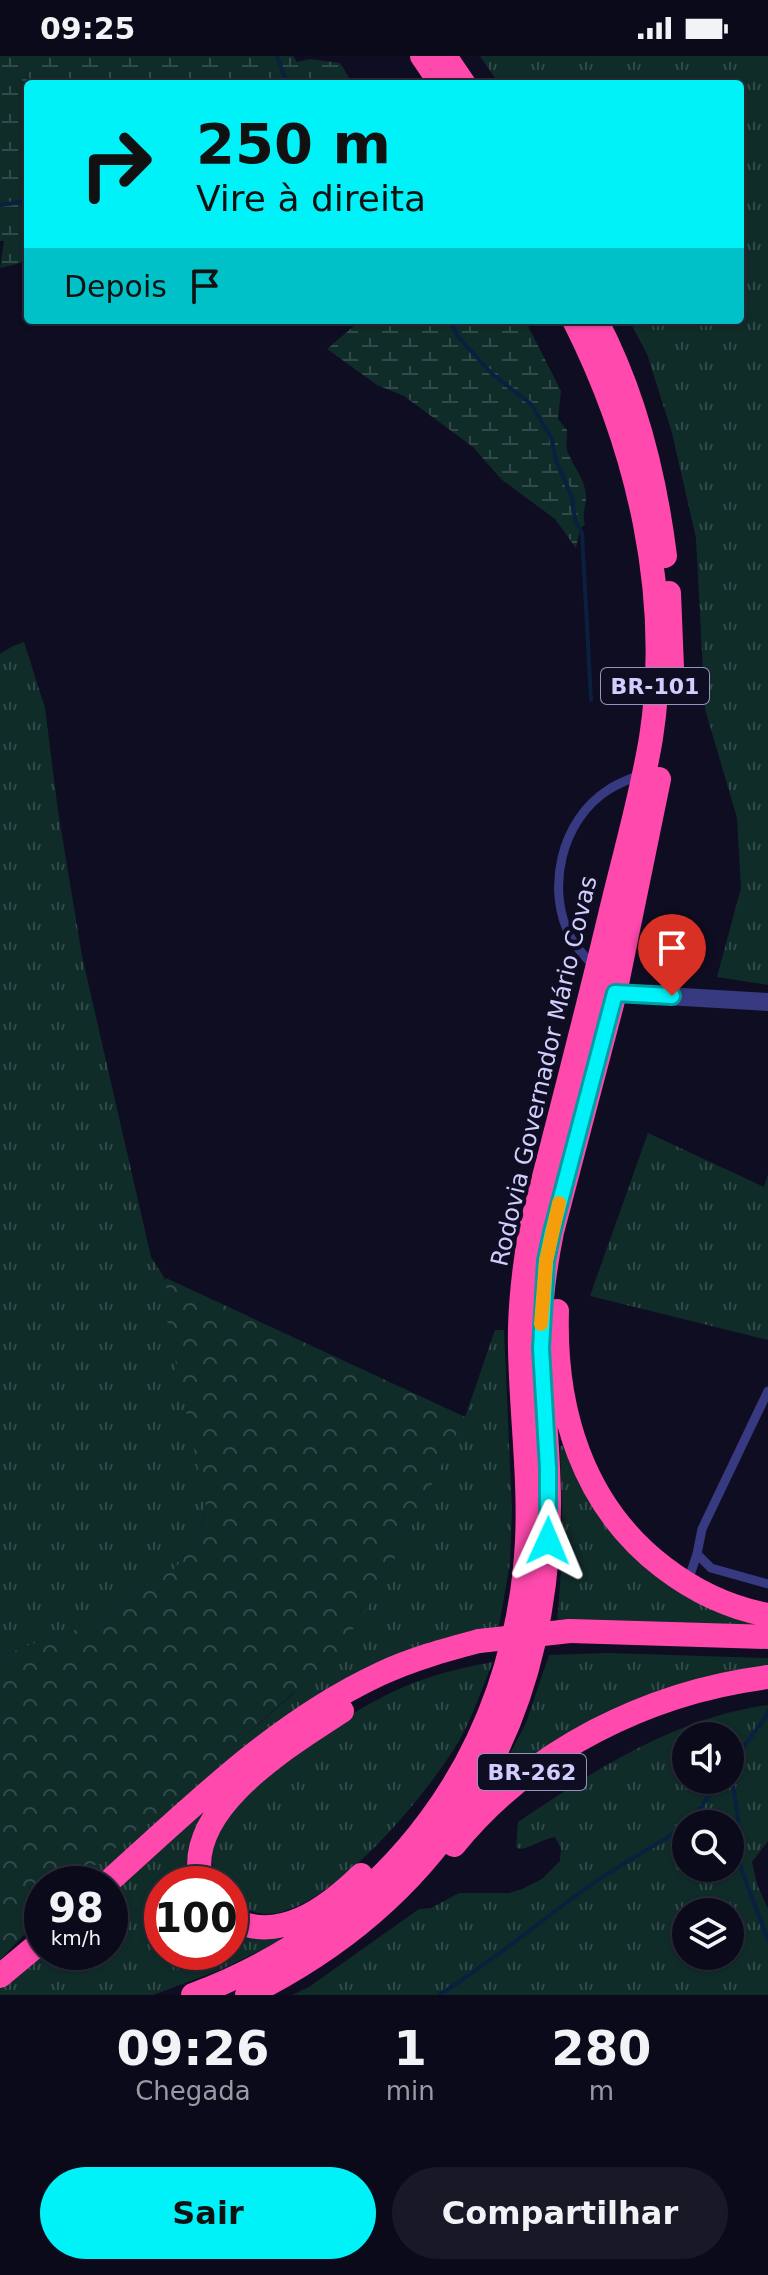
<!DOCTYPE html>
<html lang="pt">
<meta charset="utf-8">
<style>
body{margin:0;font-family:"DejaVu Sans",sans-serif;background:#191827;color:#f1f3f6;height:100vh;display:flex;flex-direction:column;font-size:30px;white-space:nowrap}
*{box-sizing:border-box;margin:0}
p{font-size:26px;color:#9a9aa2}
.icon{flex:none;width:44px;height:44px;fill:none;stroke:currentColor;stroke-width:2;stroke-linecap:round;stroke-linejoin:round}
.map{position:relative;height:1939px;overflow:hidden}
.sheet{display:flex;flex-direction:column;background:#0b0a1a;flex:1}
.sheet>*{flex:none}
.guide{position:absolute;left:24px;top:24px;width:720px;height:244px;border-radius:8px;box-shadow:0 2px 6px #0004,0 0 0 2px #2b2b39;background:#00f2f9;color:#111;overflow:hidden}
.controls{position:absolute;left:672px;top:1666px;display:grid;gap:16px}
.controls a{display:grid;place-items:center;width:72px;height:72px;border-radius:50%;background:#0b0a1a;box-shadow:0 2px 6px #0004,0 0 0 2px #2b2b39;font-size:40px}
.speed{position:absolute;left:24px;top:1810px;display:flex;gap:16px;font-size:40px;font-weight:700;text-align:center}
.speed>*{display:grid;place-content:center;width:104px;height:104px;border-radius:50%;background:#0b0a1a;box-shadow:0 2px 6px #0004,0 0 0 2px #2b2b39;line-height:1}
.speed small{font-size:20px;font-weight:400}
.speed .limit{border:12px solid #d22;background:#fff;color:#111}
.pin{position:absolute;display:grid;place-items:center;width:68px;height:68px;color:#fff;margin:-82px -34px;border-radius:50% 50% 50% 0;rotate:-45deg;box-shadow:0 0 8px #0007}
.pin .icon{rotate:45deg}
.me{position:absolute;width:88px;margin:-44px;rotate:1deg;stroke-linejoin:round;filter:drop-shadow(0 0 6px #0008)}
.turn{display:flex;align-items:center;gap:28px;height:168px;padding:0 40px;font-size:36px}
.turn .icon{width:104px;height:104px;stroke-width:2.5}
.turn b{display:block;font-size:56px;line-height:68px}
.then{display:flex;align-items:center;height:76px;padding:0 40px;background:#0003;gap:16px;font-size:30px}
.eta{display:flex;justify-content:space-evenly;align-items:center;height:136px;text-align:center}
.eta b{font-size:48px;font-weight:600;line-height:56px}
.primary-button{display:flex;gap:16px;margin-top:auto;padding:16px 40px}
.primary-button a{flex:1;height:92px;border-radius:48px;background:#00f2f9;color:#111;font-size:32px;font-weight:600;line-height:92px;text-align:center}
.primary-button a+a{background:#191827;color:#f1f3f6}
.status{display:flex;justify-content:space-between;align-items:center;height:56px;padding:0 40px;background:#0b0a1a;direction:ltr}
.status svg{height:22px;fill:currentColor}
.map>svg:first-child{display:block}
</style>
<div class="status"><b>09:25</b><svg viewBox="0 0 49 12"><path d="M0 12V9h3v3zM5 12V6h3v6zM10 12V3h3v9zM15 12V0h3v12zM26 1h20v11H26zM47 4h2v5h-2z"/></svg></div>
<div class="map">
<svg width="768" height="1939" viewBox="0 0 768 1939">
<defs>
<pattern id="grass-tufts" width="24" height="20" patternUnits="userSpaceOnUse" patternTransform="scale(2)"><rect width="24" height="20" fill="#102c29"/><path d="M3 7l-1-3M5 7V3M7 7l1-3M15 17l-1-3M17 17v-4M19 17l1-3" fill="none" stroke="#324949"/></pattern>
<pattern id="forest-crowns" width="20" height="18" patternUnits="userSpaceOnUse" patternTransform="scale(2)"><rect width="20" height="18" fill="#102c29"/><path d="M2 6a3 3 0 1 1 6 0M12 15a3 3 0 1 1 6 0" fill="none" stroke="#324949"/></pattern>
<pattern id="wetland-marsh" width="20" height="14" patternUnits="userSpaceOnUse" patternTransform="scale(2)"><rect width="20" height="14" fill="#102c29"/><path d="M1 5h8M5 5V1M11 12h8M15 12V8" fill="none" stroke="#324949"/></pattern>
</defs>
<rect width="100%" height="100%" fill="#0f0d22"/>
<path fill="url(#grass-tufts)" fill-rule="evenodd" d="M480,0H768V929L717,921L741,832L737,762L705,653L696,482L672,377L647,298L629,264H740V28H499Z
M24,586L45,652L58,755L82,900L151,1201L167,1226L206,1451L200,1476L176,1512L136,1536L93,1568L21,1592L0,1602V598L13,590Z
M648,1077L764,1131L768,1118V1284L590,1240Z
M495,1274H504L512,1454L510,1508L498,1575L423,1593L98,1828H73L293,1638L368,1551L400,1493L465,1361Z
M567,1389L596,1449L768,1574L557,1568L563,1489L560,1390Z
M608,1597L768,1602V1616L692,1630L484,1748L526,1667L549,1599Z
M493,1606C482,1632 473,1660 459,1685C428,1737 342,1841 281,1856C263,1861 244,1855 230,1844V1828H218C208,1806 211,1784 225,1765C257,1718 347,1656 399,1633C430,1619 460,1612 493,1606Z
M768,1649V1785L752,1806L757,1828L768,1853V1939H292L309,1931L419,1853L431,1852L459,1837H509L522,1833L542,1823L560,1805L561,1792L555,1781C542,1783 533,1791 520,1793L516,1791L518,1766C595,1714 674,1662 768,1649ZM730,1680V1724H686V1680ZM730,1768V1812H686V1768ZM730,1856V1900H686V1856Z
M206,1753C191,1778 184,1799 189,1828H162V1896H230V1876L257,1883L280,1880V1885L220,1914L153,1939H0V1928L42,1896H110V1834Z"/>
<path fill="url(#forest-crowns)" d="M166,1222L465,1361L400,1493L368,1551L334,1601L166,1749L73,1828H42V1860L0,1904V1602L21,1592L93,1568L136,1536L176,1512L200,1476L206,1451L167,1264Z"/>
<path fill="url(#wetland-marsh)" d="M0,0H293L297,6L310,3L340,7L353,28H28V205L0,212L4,185H0Z
M361,264H525L561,335L558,363L567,374C567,380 566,388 567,394C572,410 587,424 586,443C585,453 582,458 585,468L580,473L576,492L555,463L501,423L473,391L404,340L377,329L327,293Z"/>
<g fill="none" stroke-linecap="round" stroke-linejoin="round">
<path stroke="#09203f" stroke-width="4" d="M277,0L287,28
M0,149L28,145
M449,264L459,282L492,318L531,348L551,381L556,404L572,441L575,464L582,477L591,644
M730,1709L765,1662L768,1654
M730,1710L738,1762L740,1810L768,1884
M439,1939C488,1908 532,1872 578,1838C609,1815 644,1796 676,1776C695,1764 707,1742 719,1724"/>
<path stroke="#373a81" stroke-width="9" d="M594,911C587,902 577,893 571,882C545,834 561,764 608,734C618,727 631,723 641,718
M768,1335L702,1473L697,1498L711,1512L768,1528
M688,1525L697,1498"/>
<path stroke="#373a81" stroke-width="18" d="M615,937L768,946"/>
<path stroke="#ff49ad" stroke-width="24" d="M422,0L441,28
M445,0L464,28
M596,264C634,336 655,420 665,500
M669,537L672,612
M557,1255C554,1353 582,1449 663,1511C693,1534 730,1552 768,1559
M570,1575L768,1581
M454,1789C531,1694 649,1636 768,1621
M106,1828C192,1751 275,1667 380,1618C412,1603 445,1594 479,1585
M202,1828C180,1754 290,1689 342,1655
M230,1862C278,1889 327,1852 361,1819
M0,1920L42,1885
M193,1939C391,1865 516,1697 527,1485C530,1420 521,1356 520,1292C519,1251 524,1211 531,1171C558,1067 585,964 610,859C624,800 641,742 651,682C673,539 638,391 574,264
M247,1939C446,1841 548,1669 549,1447C549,1387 540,1327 541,1266C541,1236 546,1206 552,1176L615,937L659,723"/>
<path stroke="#ff49ad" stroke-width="24" d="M479,1585L570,1575"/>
</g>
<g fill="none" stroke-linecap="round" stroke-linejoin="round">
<defs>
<path id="route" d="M548,1485V1412L541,1292L546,1205L552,1176L615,937L672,940"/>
</defs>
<use href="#route" stroke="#009da2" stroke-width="20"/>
<use href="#route" stroke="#00f2f9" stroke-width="14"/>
<path stroke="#f59e0b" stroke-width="14" d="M541,1268L546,1205L559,1147"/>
</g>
<g text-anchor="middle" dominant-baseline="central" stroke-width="8" stroke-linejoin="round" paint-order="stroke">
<g fill="#0f0d22" stroke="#9694bd" stroke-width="2">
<rect x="601" y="612" width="108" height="36" rx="6"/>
<rect x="478" y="1698" width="108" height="36" rx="6"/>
</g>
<g font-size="22" font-weight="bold" fill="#d0ceff">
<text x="655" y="630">BR-101</text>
<text x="532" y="1716">BR-262</text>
</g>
<g font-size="24" fill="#d0ceff" stroke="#0f0d22">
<text transform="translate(544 1015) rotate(-77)">Rodovia Governador Mário Covas</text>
</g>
</g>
</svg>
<div class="controls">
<a><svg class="icon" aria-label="sound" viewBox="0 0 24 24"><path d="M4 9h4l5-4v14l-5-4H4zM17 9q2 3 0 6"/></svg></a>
<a><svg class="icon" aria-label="search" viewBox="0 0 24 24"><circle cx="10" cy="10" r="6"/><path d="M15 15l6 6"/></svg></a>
<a><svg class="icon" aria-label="layers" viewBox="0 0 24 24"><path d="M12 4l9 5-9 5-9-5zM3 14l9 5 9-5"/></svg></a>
</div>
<div class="speed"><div>98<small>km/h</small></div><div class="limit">100</div></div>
<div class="pin" style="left:672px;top:940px;background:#d93025"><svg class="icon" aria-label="arrive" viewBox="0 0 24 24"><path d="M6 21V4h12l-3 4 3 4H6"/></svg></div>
<svg class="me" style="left:548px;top:1485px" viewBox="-20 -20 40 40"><path d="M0-17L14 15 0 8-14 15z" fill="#00f2f9" stroke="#fff" stroke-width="4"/></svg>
<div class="guide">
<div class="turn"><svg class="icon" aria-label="right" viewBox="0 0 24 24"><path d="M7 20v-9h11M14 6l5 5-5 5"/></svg><div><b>250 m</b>Vire à direita</div></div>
<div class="then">Depois<svg class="icon" aria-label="arrive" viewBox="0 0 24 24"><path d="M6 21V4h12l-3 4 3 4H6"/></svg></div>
</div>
</div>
<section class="sheet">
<div class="eta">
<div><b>09:26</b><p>Chegada</p></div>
<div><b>1</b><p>min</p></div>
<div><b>280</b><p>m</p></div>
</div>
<div class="primary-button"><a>Sair</a><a>Compartilhar</a></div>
</section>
